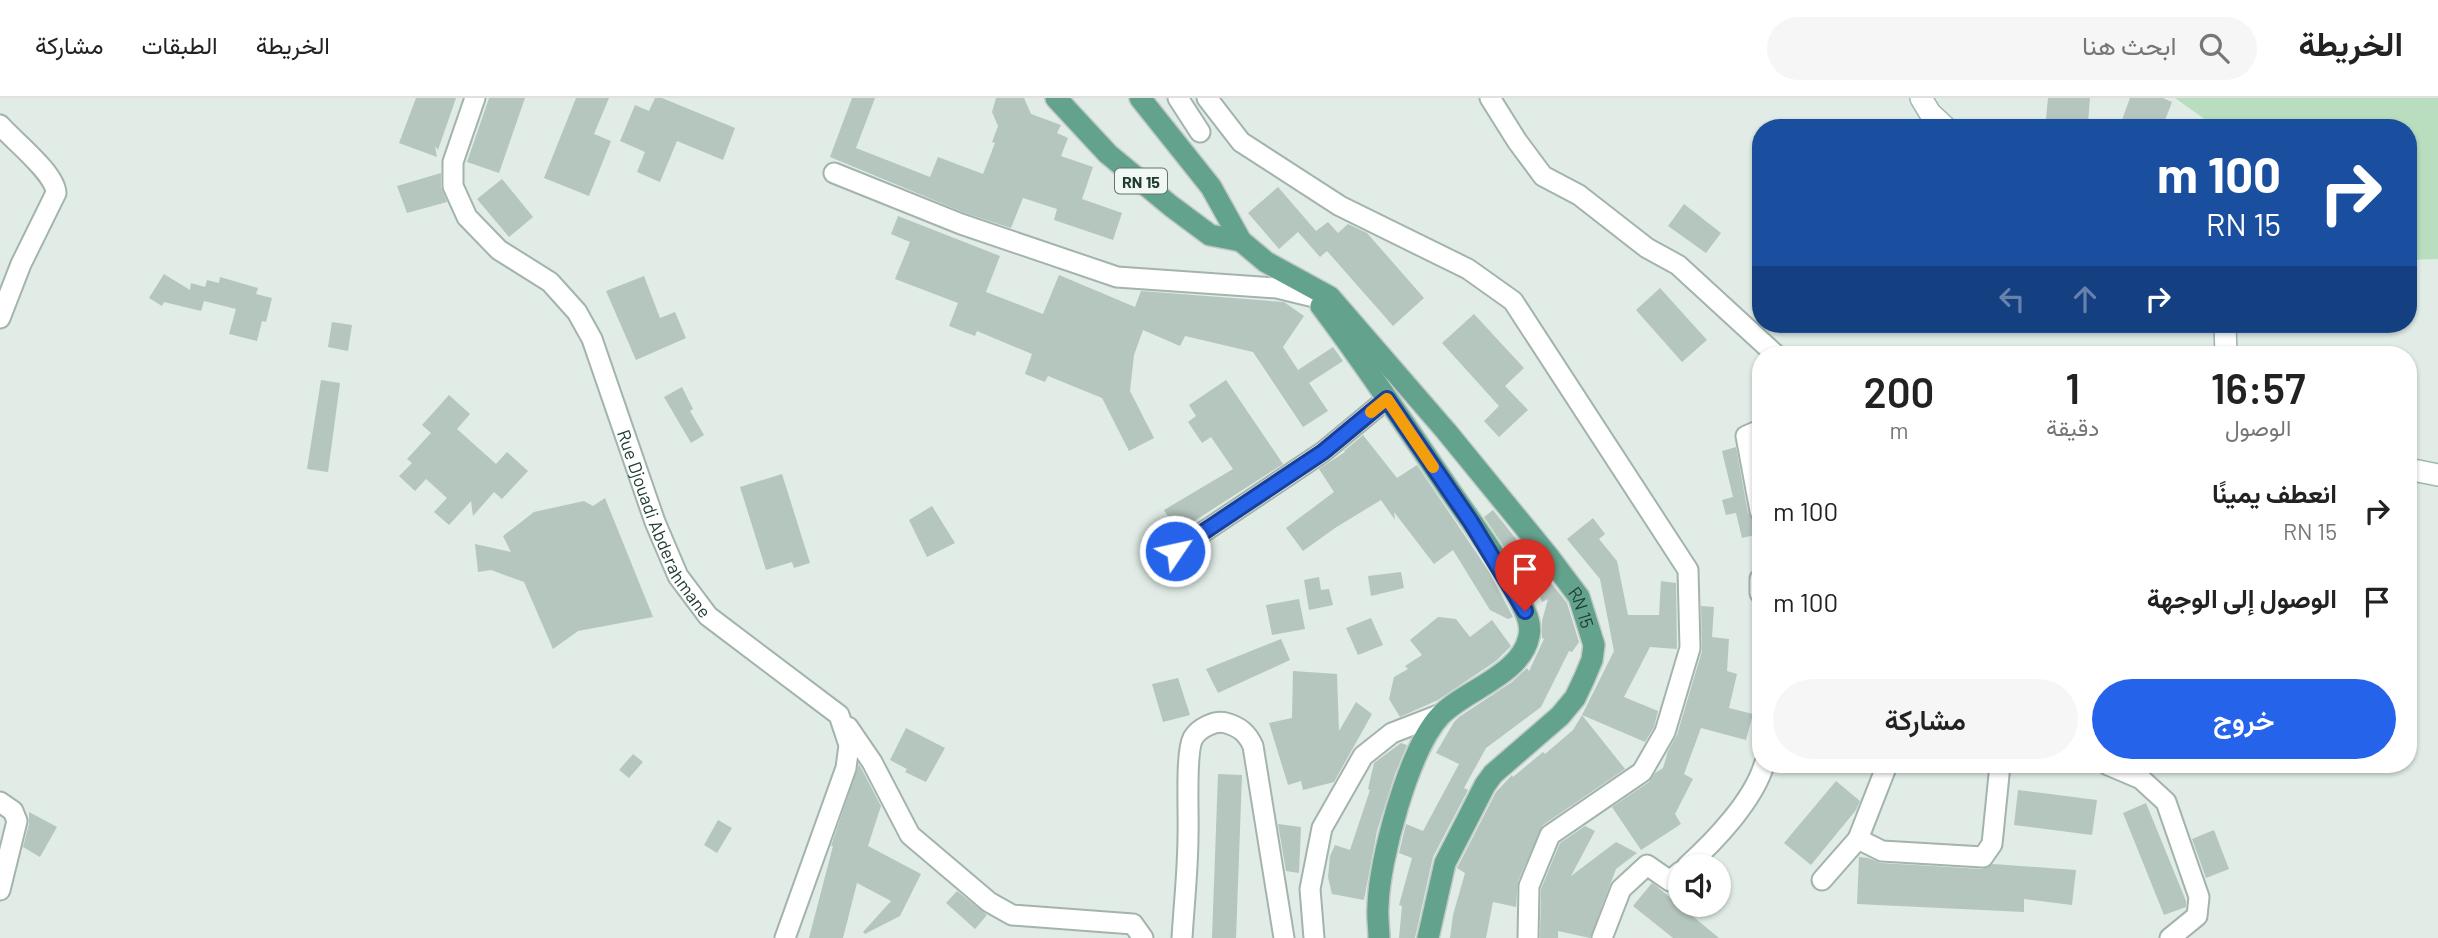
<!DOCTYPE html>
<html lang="ar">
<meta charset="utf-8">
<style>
body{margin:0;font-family:Barlow,Vazirmatn,sans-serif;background:#f6f6f6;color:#222;direction:rtl;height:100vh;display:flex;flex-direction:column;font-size:26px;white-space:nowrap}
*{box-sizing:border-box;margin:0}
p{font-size:23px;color:#767676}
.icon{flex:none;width:38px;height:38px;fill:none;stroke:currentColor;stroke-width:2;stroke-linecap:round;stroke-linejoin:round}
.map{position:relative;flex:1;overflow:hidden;direction:ltr}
.panel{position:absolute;left:1752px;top:248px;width:665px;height:427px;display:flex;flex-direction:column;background:#fff;border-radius:28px;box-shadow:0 2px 5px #0004;direction:rtl}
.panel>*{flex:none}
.banner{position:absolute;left:1752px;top:21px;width:665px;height:214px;border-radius:28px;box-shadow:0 2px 5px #0004;direction:rtl;background:#1a4fa0;color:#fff;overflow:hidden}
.buttons{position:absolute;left:1668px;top:756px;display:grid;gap:14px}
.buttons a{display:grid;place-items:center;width:63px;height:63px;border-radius:50%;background:#fff;box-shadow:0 2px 5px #0004;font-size:35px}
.pin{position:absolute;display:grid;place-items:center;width:60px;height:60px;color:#fff;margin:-72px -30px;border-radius:50% 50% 50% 0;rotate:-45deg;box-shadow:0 0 7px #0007}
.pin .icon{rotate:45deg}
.me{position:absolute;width:77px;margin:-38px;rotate:56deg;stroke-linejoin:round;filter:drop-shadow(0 0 5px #0008)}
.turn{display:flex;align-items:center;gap:24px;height:147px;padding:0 21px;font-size:32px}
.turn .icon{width:91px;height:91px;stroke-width:2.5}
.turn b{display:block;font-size:49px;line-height:60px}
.lanes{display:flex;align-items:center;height:66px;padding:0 21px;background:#0003;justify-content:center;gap:35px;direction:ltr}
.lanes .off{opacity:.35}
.eta{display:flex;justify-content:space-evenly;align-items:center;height:119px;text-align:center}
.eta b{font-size:42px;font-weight:600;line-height:49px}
.primary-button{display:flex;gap:14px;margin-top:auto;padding:14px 21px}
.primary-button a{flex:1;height:80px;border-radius:42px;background:#2563eb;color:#fff;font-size:28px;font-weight:600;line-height:80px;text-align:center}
.primary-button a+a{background:#f6f6f6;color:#222}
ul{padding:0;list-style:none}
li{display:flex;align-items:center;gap:21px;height:91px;padding:0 21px}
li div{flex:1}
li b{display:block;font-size:26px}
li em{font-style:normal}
header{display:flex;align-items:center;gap:42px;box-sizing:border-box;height:98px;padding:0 35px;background:#fff;border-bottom:2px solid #e0e0e0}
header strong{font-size:33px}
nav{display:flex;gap:38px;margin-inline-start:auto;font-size:24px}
.search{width:490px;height:63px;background:#f6f6f6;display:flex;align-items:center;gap:18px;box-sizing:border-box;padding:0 24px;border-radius:38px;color:#767676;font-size:26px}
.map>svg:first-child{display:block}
</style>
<header>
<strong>الخريطة</strong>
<div class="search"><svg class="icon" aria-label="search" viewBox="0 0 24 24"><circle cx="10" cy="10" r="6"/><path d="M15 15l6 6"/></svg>ابحث هنا</div>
<nav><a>الخريطة</a><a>الطبقات</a><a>مشاركة</a></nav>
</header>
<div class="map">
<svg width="2438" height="840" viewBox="0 0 2438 840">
<rect width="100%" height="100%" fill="#e0ece5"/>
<path fill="#b8debf" d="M2175,0H2438V161L2408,162V30H2217Z"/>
<path fill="#b5c6be" d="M416,0H456L438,52L435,48L437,59L399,45Z
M489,0H525L499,75L467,64Z
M576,0H609L594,36L611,43L589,98L544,80Z
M655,0H662L735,30L723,62L677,43L660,84L637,74L645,54L620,43L635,7L649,13Z
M852,0H875L856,50L930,79L938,59L983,76L995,45L992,44L998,28L992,14L996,0H1024L1031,16L1061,27L1057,35L1068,40L1061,58L1093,69L1082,101L1122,115L1113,142L1054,122L1057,111L1023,100L1011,130L965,115L830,59Z
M2048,0H2090L2088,25L2046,21Z
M2130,0H2163L2172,4L2162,30H2119Z
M441,75V89L447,104L407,115L397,88Z
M502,81L533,119L509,139L477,101Z
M1278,89L1316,133L1328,124L1338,135L1348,126L1367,135L1424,200L1393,228L1327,153L1320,159L1298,134L1279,151L1248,115Z
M1684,106L1721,135L1706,155L1668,128Z
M898,118L1000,158L986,194L1043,216L1059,177L1135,209L1141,193L1284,204L1304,218L1283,249L1298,272L1333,249L1343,263L1309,285L1328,313L1303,329L1253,254L1185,238L1180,248L1143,232L1134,257L1130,293L1154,340L1129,353L1102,300L1048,278L1045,284L1025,276L1032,256L977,233L975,238L949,228L958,205L895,181L910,144L891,136Z
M164,176L190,192L191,185L205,189L207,182L219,185L220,179L258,190L256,196L272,200L266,224L262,223L257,243L229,236L236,211L204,203L201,213L164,204L162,208L149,200Z
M644,178L660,220L675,214L686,240L636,262L606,193Z
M1660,190L1707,242L1682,264L1636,212Z
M1474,216L1524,270L1505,288L1528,312L1499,339L1484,323L1499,308L1442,245Z
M332,224L352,227L348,253L328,249Z
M321,282L340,285L328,374L307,371Z
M1226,282L1283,366L1177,434L1164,412L1233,371L1211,339L1202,345L1188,324L1196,318L1189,307Z
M682,289L693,311L690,313L704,337L691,345L664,299Z
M449,297L470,316L457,331L496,366L507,354L528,373L502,401L494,394L473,418L471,403L449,427L434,414L447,400L426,381L415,393L399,378L412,365L407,361L431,335L422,327Z
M1363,337L1397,380L1417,367L1488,472L1513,519L1508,521L1490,512L1453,452L1434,466L1394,414L1395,422L1381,402L1335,430L1303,453L1286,430L1334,394L1319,371L1345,354L1344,353Z
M1736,349L1748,415L1756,425L1759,436L1742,440L1736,415L1726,417L1722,402L1733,399L1722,353Z
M782,376L810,465L794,470L792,464L766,472L740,389Z
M605,400L653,519L578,533L553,551L524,484L491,472L478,474L475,446L511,454L503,438L534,414L584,403L593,408Z
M932,408L955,445L927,459L909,422Z
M1493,412L1567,505L1579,544L1572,554L1569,553L1541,609L1486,650L1464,690L1468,692L1433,759L1415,840H1399L1402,808L1399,807L1412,760L1399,755L1406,726L1423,733L1459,666L1436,655L1454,624L1459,619L1512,584L1527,570L1529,573L1544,541L1542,540V523L1548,501L1542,504L1523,457L1514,464L1484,419Z
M1593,420L1605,436L1599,441L1617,463L1628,517H1659L1661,483L1676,485L1677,551L1650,549L1624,599L1658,613L1654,629L1645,644L1582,617L1614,553L1600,481L1567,441Z
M1401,474L1404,490L1371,498L1368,478Z
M1319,479L1321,492L1329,491L1333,507L1309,512L1304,482Z
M1299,501L1305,531L1272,537L1266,507Z
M1701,508L1714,509L1712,539L1729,541L1727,573L1737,576L1729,610L1753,616L1746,642L1701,630L1684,676L1693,681L1675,716L1681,726L1641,752L1612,709L1649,684L1655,675L1663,670L1668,653L1677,637L1702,553Z
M1438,519L1456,521L1470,539L1492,522L1511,548L1496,563L1438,602L1400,619L1389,601L1394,579L1408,571L1405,568L1422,557L1410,542Z
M1371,520L1383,547L1358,557L1346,530Z
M1281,541L1290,562L1218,595L1206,571Z
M1293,573L1337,576L1339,633L1356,604L1372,616L1334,684L1303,692L1301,683L1288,687L1269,625L1292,620Z
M1178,580L1190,617L1163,624L1152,586Z
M1582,617L1625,671L1543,727L1518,783L1516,809L1493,804L1486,840H1450L1453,817L1465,775L1457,770L1496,694L1512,677L1513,679L1543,654L1545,656L1573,632Z
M906,630L945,650L926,684L905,674L907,671L890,662Z
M1401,645L1407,647L1395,676L1377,733L1364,802L1332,796L1328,779L1330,758L1335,747L1350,752L1370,692L1368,691L1374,665Z
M633,656L643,664L629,680L619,672Z
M859,666L881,708L868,748L921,776L900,818L865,836L863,834L891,803L857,785L843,840H809L833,748H831Z
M1218,676L1242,677L1236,840H1212Z
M1836,683L1860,703L1856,712L1811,767L1784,745Z
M2018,692L2097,702L2092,737L2014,727Z
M2146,705L2186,803V809L2164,817L2123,715Z
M29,714L57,729L40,759L23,749L29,726Z
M718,722L732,730L717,755L704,747Z
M1278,726L1301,729L1299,775L1286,773Z
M1585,728L1595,733L1571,778L1616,744L1637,755L1616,771L1590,840L1558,833V840H1540L1541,791L1560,745Z
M2214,732L2229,771L2206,780L2192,741Z
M1859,759L1868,760L1881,765L1982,771L1993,766L2076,772L2072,807L2024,801V814L1857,806Z
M1652,785L1655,787L1719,840H1673L1633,808Z
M957,793L987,817L975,831L946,805Z"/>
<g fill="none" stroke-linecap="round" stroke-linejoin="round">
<defs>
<g id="street">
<path id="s1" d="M475,0L453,64V88L467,119L499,152L550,184L577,214L592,241L655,424L678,478L708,518L839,617L849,647L846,670L785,840"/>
<path d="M1178,0L1200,34"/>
<path d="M1207,0L1241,44L1340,108L1468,171L1513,203L1688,472L1690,550L1665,634L1642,674L1550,737L1529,788L1528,840"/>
<path d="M1490,0L1517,43L1543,78L1579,97L1647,150L1678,167L1776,257"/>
<path d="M0,27C14,43 55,75 56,95L21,166L0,220"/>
<path d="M834,75L961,126L1117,179L1277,190L1314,199"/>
<path d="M1760,332L1746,338L1760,413"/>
<path d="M1175,453L1323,354L1387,301"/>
<path d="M1760,481V495"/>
<path d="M848,629L872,664L910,737L989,804L1012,817L1133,826L1143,840"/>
<path d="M2108,667L2141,681L2166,704L2199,799L2197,818L2170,840"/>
<path d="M0,704L13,713L17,723L0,792"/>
<path d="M1858,741L1882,753L1983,759L1992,746L2000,667"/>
<path d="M1687,768C1715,743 1753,703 1764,667"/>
<path d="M1822,782L1858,741L1887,667"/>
<path d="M1182,840C1184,806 1188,771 1188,737C1189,717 1185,655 1193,640C1199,630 1215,622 1226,625C1240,629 1247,635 1253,648L1284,840"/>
<path d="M1314,840L1310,791L1322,730L1363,658L1392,635L1441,616"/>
<path d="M1602,840L1621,791L1647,767L1670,783L1680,774"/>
</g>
<path id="secondary" d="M1921,0L1930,15L1946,30
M2225,226L2226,257
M2408,371L2438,377"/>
<g id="primary">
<path d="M1056,0L1108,56L1171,108L1210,137L1241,143"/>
<path id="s2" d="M1140,0L1211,89L1241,143L1266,164L1330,199L1446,333L1549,459L1579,499L1594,547L1592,562L1584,581L1575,600L1560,618L1493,676L1485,687L1445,765L1428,840"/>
<path d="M1321,208C1365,266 1405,327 1446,387C1472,425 1507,471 1525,513C1529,522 1531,529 1529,538C1522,577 1464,592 1440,618C1409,651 1379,762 1378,808C1377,819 1379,829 1379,840"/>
</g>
</defs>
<use href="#street" stroke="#a3b4ac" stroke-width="23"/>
<use href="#secondary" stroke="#9eb8ad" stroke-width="24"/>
<use href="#primary" stroke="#c1c9c6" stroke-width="24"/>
<use href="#street" stroke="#fff" stroke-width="19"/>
<use href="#secondary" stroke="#fff" stroke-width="21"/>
<use href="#primary" stroke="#63a38d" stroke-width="21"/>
</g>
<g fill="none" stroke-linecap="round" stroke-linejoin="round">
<defs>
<path id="route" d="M1175,453L1323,354L1387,301L1471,424L1525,513"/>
</defs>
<use href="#route" stroke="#184099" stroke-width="18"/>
<use href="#route" stroke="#2563eb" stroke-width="12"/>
<path stroke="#f59e0b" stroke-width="12" d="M1371,314L1387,301L1433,369"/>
</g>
<g text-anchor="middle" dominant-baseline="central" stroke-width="7" stroke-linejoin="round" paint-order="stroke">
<rect fill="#f1f8f4" stroke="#5f756d" stroke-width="2" x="1115" y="70.5" width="52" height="25" rx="5"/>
<g font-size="16" font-weight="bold" fill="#203d33">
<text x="1141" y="83">RN 15</text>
</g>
<g font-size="18" fill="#203d33" stroke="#f1f8f4">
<text stroke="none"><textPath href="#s1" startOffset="502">Rue Djouadi Abderahmane</textPath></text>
<text stroke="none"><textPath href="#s2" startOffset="682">RN 15</textPath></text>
</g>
</g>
</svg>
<div class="buttons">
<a><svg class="icon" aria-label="sound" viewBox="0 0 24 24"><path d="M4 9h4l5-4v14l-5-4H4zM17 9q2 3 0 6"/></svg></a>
</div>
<div class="pin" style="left:1525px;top:513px;background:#d93025"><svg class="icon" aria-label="arrive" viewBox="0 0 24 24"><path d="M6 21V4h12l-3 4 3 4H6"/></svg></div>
<svg class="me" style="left:1175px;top:453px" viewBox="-20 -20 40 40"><circle r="17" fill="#2563eb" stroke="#fff" stroke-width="3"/><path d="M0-11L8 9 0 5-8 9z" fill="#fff"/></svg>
<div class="banner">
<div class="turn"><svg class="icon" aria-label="right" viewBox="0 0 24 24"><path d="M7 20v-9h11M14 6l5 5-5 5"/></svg><div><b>100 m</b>RN 15</div></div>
<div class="lanes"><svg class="icon off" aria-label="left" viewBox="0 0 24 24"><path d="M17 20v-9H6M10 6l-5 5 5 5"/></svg><svg class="icon off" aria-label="ahead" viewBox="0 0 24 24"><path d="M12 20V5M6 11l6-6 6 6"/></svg><svg class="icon" aria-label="right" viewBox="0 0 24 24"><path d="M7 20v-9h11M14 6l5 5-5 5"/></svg></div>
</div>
<section class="panel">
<div class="eta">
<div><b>16:57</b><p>الوصول</p></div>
<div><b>1</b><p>دقيقة</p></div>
<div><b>200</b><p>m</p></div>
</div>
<ul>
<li><svg class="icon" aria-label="right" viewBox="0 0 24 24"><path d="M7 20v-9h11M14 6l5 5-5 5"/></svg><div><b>انعطف يمينًا</b><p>RN 15</p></div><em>100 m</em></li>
<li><svg class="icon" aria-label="arrive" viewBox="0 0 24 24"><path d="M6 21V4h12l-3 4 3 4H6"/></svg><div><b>الوصول إلى الوجهة</b></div><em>100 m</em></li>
</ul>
<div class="primary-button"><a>خروج</a><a>مشاركة</a></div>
</section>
</div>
